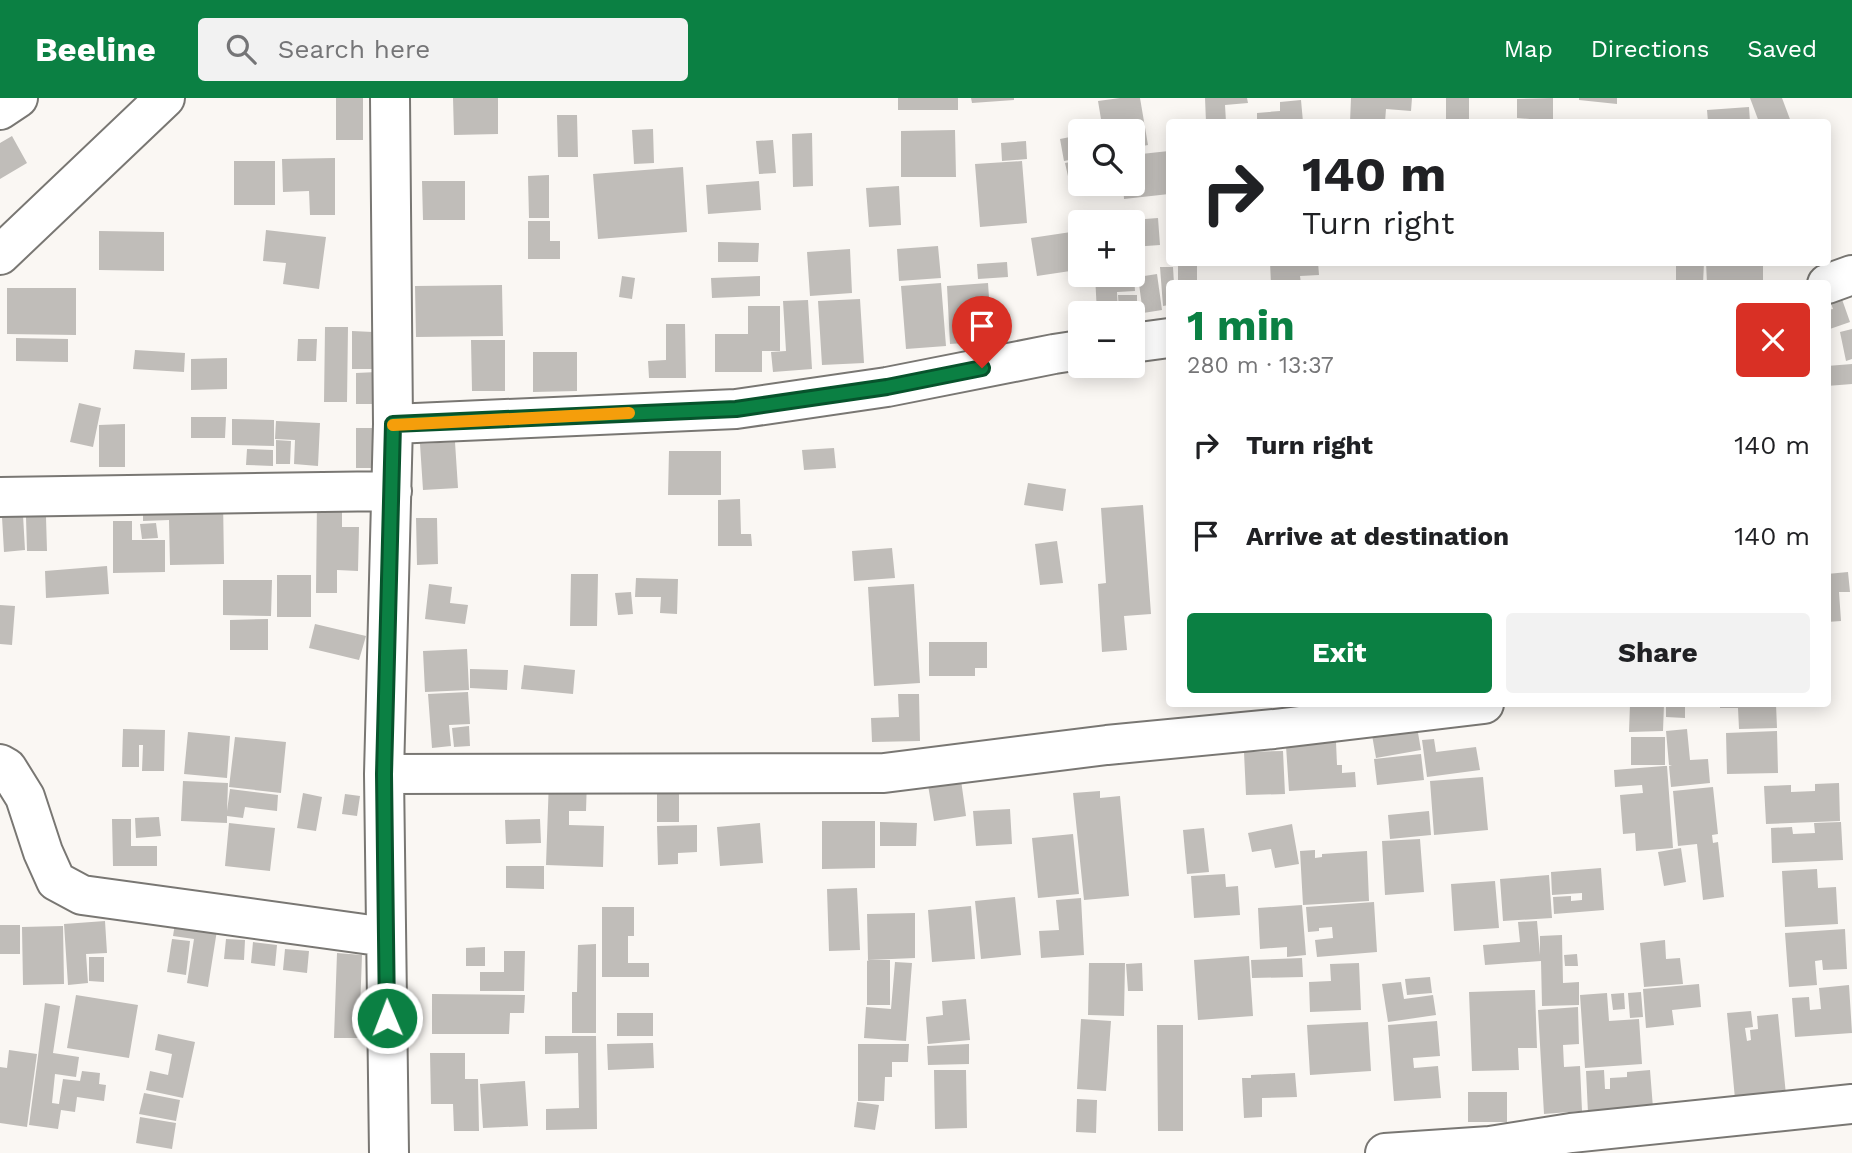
<!DOCTYPE html>
<meta charset="utf-8">
<style>
body{margin:0;font-family:"Work Sans",sans-serif;background:#f2f2f2;color:#202124;height:100vh;display:flex;flex-direction:column;font-size:26px;white-space:nowrap}
*{box-sizing:border-box;margin:0}
p{font-size:23px;color:#757577}
.icon{flex:none;width:38px;height:38px;fill:none;stroke:currentColor;stroke-width:2;stroke-linecap:round;stroke-linejoin:round}
.map{position:relative;flex:1;overflow:hidden}
.details{position:absolute;left:1166px;top:182px;width:665px;height:427px;display:flex;flex-direction:column;background:#fff;border-radius:7px;box-shadow:0 4px 18px #0003}
.details>*{flex:none}
.banner{position:absolute;left:1166px;top:21px;width:665px;height:147px;border-radius:7px;box-shadow:0 4px 18px #0003;background:#fff;color:#202124;overflow:hidden}
.controls{position:absolute;left:1068px;top:21px;display:grid;gap:14px}
.controls a{display:grid;place-items:center;width:77px;height:77px;border-radius:7px;background:#fff;box-shadow:0 4px 18px #0003;font-size:35px}
.pin{position:absolute;display:grid;place-items:center;width:60px;height:60px;color:#fff;margin:-72px -30px;border-radius:50% 50% 50% 0;rotate:-45deg;box-shadow:0 0 7px #0007}
.pin .icon{rotate:45deg}
.me{position:absolute;width:77px;margin:-38px;rotate:359deg;stroke-linejoin:round;filter:drop-shadow(0 0 5px #0008)}
.turn{display:flex;align-items:center;gap:24px;height:147px;padding:0 21px;font-size:32px}
.turn .icon{width:91px;height:91px;stroke-width:2.5}
.turn b{display:block;font-size:49px;line-height:60px}
.round{display:grid;place-items:center;flex:none;width:74px;height:74px;border-radius:7px;background:#f2f2f2}
.head{display:flex;align-items:center;justify-content:space-between;height:119px;padding:0 21px}
h1{font-size:42px;font-weight:700;line-height:52px;color:#0b8043}
.button{display:flex;gap:14px;margin-top:auto;padding:14px 21px}
.button a{flex:1;height:80px;border-radius:7px;background:#0b8043;color:#fff;font-size:28px;font-weight:700;line-height:80px;text-align:center}
.button a+a{background:#f2f2f2;color:#202124}
ul{padding:0;list-style:none}
li{display:flex;align-items:center;gap:21px;height:91px;padding:0 21px}
li div{flex:1}
li b{display:block;font-size:26px}
li em{font-style:normal}
header{display:flex;align-items:center;gap:42px;box-sizing:border-box;height:98px;padding:0 35px;background:#0b8043;color:#fff}
header strong{font-size:33px}
nav{display:flex;gap:38px;margin-inline-start:auto;font-size:24px}
.search{width:490px;height:63px;background:#f2f2f2;display:flex;align-items:center;gap:18px;box-sizing:border-box;padding:0 24px;border-radius:7px;color:#757577;font-size:26px}
.map>svg:first-child{display:block}
</style>
<header>
<strong>Beeline</strong>
<div class="search"><svg class="icon" aria-label="search" viewBox="0 0 24 24"><circle cx="10" cy="10" r="6"/><path d="M15 15l6 6"/></svg>Search here</div>
<nav><a>Map</a><a>Directions</a><a>Saved</a></nav>
</header>
<div class="map">
<svg width="1852" height="1055" viewBox="0 0 1852 1055">
<rect width="100%" height="100%" fill="#faf7f3"/>
<path fill="#c0bdb9" d="M336,0H363V42H336Z
M453,0H498V36L454,37Z
M898,0H958V12H898Z
M971,0H1014V2L972,5Z
M1120,0H1140L1148,47L1132,50V33H1103L1098,3Z
M1205,0H1247L1248,5L1225,7L1226,24H1206Z
M1351,0H1412L1411,13L1386,11L1385,24H1350Z
M1446,0H1469V24H1446Z
M1553,0V23L1517,20V1Z
M1579,0H1617V6L1579,2Z
M1750,0H1782L1791,24H1759Z
M1301,2L1303,24H1257V15L1280,13V4Z
M1749,9L1750,24H1708L1707,12Z
M557,17H577L578,59H558Z
M653,31L654,65L634,66L632,32Z
M955,32L956,79H901V33Z
M812,35L813,88L793,89L792,36Z
M1080,37V60L1064,63L1060,41Z
M12,38L27,65L0,81V45Z
M773,42L776,75L759,76L756,43Z
M1026,43L1027,61L1002,63L1001,45Z
M1169,53V96L1124,101L1123,86H1132V57Z
M335,60V117H310L309,93L283,94L282,61Z
M1080,62V85L1070,87L1065,65Z
M234,63H275V107H234Z
M1022,63L1027,125L980,129L975,66Z
M683,69L687,134L598,141L593,76Z
M549,77V120H529L528,78Z
M422,83H465V122H423Z
M759,83L761,112L708,116L706,87Z
M899,88L901,127L869,129L866,90Z
M1158,120L1160,147L1132,149V122Z
M528,123H550V143H560V161H528Z
M266,132L326,139L319,191L283,186L286,165L263,163Z
M99,133L164,134V173L99,172Z
M1071,134L1077,172L1037,178L1031,140Z
M718,144L759,145L758,164H718Z
M938,148L941,180L899,183L897,151Z
M850,151L852,195L810,198L807,154Z
M1007,164L1008,179L978,181L977,166Z
M1178,164H1197V186H1178Z
M1270,164H1318L1319,177L1300,178L1301,186H1271Z
M1668,164H1704L1703,186H1676V167H1667Z
M1706,164H1763V186H1707Z
M1160,169H1173L1174,186H1169V207L1163,208Z
M1157,176L1162,212L1143,215L1138,179Z
M1095,177H1134L1135,193L1117,194L1118,215H1097Z
M622,178L635,180L632,201L619,199Z
M760,178V198L712,200L711,180Z
M941,185L946,248L906,251L901,188Z
M988,185L992,243L950,246L947,188Z
M502,187L503,238L416,239L415,188Z
M7,190H76V237L7,236Z
M1838,190L1850,224L1827,232V212L1833,211L1827,194Z
M1118,197H1137V213H1119Z
M860,201L864,265L822,267L818,203Z
M808,202L812,271L773,274L771,254L786,253L783,203Z
M748,208H780V253H762V274H715V236H748Z
M666,226H685L686,280H649L648,263L666,262Z
M325,229H348L347,304H324Z
M1852,231V261L1846,263L1840,234Z
M352,233L373,234L374,271H352Z
M16,240L68,241V264L16,263Z
M298,241H317L316,263H297Z
M471,242H505V293H472Z
M135,252L185,255L184,274L133,271Z
M533,254H577V293L533,294Z
M227,260V291L191,292V261Z
M1852,266V286L1827,288V268Z
M377,274V306H356V275Z
M79,305L101,310L93,349L70,344Z
M191,319H226L225,340H191Z
M232,321L274,322V348L232,347Z
M276,323L320,325L318,368L294,366L295,342L275,341Z
M125,326V369H99V327Z
M356,330H376L377,370H356Z
M276,342L291,343L290,366H276Z
M455,344L458,390L423,392L420,346Z
M834,350L836,370L804,372L802,352Z
M247,351L273,352V368L246,367Z
M669,353H721V397H668Z
M1028,385L1066,391L1063,413L1024,407Z
M223,401L224,466L170,467L169,422L143,423V402Z
M317,401H342V429H359L358,473L337,472V495H316Z
M740,401L741,436H751L752,448H718V402Z
M1143,407L1151,516L1124,518L1127,552L1102,554L1098,486L1106,485L1101,410Z
M23,417L25,452L4,454L2,419Z
M26,419H46L47,453H27Z
M416,420H437L438,466L417,467Z
M113,423H132V442H165V474L113,475Z
M156,425L158,440L142,441L140,426Z
M1057,443L1063,485L1040,487L1035,446Z
M892,450L895,480L854,483L852,453Z
M107,468L109,496L46,500L45,473Z
M1848,474L1850,494H1839L1841,523L1827,524V476Z
M571,476H598L597,528H570Z
M277,477H311V519H277Z
M636,480L678,481L677,516L660,515L661,499H635Z
M223,482H272L271,518L223,517Z
M429,486L452,489L450,505L468,507L465,526L425,521Z
M914,486L920,585L874,588L868,489Z
M631,494L633,516L618,517L615,495Z
M0,507L15,508L12,547L0,546Z
M268,521V552H230V522Z
M315,526L366,538L359,562L309,550Z
M929,544H987V570H975V578H929Z
M467,551L469,592L425,594L423,553Z
M524,567L575,572L573,596L521,591Z
M470,571L508,572L507,592L470,590Z
M468,594L470,626L449,627L451,648L432,650L428,596Z
M898,596H919L920,643L872,644L871,620L899,619Z
M1630,606H1664L1663,633L1629,634Z
M1666,606H1685V620L1666,619Z
M1720,606H1776L1777,630L1739,631L1738,610H1720Z
M469,628L470,648L454,649L452,630Z
M1417,629L1421,652L1376,660L1372,637Z
M123,631L165,632L164,673H142L143,647H139V669H122Z
M1687,631L1690,662L1708,661L1710,685L1671,689L1669,668L1672,667H1669L1666,633Z
M1777,633L1778,675L1727,676L1726,635Z
M188,634L230,638L227,680L184,676Z
M235,639L286,644L281,695L229,689Z
M1631,639H1665V667H1631Z
M1434,641L1436,654L1476,649L1480,672L1427,679L1422,642Z
M1336,644L1337,667H1342V675L1355,674L1356,689L1289,693L1286,648Z
M1283,653L1285,696L1246,697L1244,654Z
M1421,656L1424,682L1377,687L1374,661Z
M1664,668H1667L1673,750L1636,753L1635,735L1623,736L1620,697L1643,695L1642,687L1615,689L1614,672Z
M1483,679L1488,732L1434,737L1430,683Z
M549,681L587,682L586,713H569V727L604,728L603,769L546,767Z
M657,682H679V724H657Z
M961,682L966,718L934,723L928,687Z
M183,683L228,685L227,713L230,691L278,697L277,713L245,709L243,720L227,718V725L181,723Z
M1839,685L1840,723L1766,726L1764,688L1791,687V694L1815,693V686Z
M1713,689L1718,736L1712,737L1713,745L1718,744L1724,799L1703,802L1697,746L1678,748L1673,693Z
M1100,693V700L1120,698L1129,798L1084,802L1073,695Z
M303,695L322,699L316,733L297,730Z
M345,696L360,698L357,718L342,716Z
M1010,711L1012,746L976,748L973,713Z
M1429,713L1431,737L1390,741L1388,717Z
M159,719L161,738L136,740L135,720Z
M112,721H131V748H157V768H113Z
M540,721L541,745L506,746L505,722Z
M822,723H875V770L822,771Z
M880,724L917,725L916,748H880Z
M1841,724L1843,762L1772,765L1771,730L1792,729L1793,736L1815,735L1814,725Z
M229,725L275,730L270,773L225,768Z
M760,725L763,765L720,768L717,729Z
M1292,726L1299,766L1275,770L1271,751L1252,754L1248,735Z
M697,727V754L678,755V766L658,767L657,728Z
M1204,730L1209,774L1187,776L1183,732Z
M1073,736L1079,796L1038,800L1032,740Z
M1420,741L1424,794L1385,797L1382,743Z
M1681,750L1686,784L1664,788L1658,754Z
M1315,752V760L1322,759V756L1367,753L1369,803L1303,807L1300,753Z
M506,768H544V791L506,790Z
M1601,770L1604,812L1554,816L1553,799L1571,798V803L1582,802V795L1552,797L1551,774Z
M1817,771L1818,790L1836,789L1838,826L1785,829L1782,773Z
M1225,776L1226,789L1238,788L1240,817L1194,820L1191,778Z
M1549,777L1552,820L1503,823L1500,781Z
M1495,783L1499,830L1454,833L1451,786Z
M857,790L860,852L829,853L827,791Z
M1015,799L1021,857L981,861L975,803Z
M1081,800L1084,857L1041,860L1039,833L1059,832L1056,802Z
M1374,804L1377,854L1317,859L1315,842L1333,840L1332,829L1319,830V833L1308,834L1306,809Z
M1302,807L1306,857L1287,859V849L1260,851L1258,810Z
M971,808L975,861L932,864L928,812Z
M602,809H634V838H628V865H649V879H602Z
M915,815V860L868,862L867,816Z
M176,819L218,826L208,889L187,885L194,841L173,838Z
M105,823L107,855L86,856L88,885L68,887L64,826Z
M1537,823L1540,857V838L1562,837L1563,885L1579,884V907L1542,908L1541,863L1485,867L1483,847L1520,844L1518,824Z
M0,827H20V856H0Z
M63,828L64,886L23,887L22,829Z
M1845,831L1847,871L1823,872L1822,862L1815,863L1817,887L1789,889L1785,835Z
M172,841L190,843L186,877L167,874Z
M226,841L245,842L244,862L224,861Z
M1665,842L1666,861L1680,860L1683,886L1644,889L1640,845Z
M253,844L277,847L275,868L251,865Z
M596,846V935H572V894H577L578,847Z
M485,849V868H466V850Z
M285,851L309,853L307,875L283,872Z
M504,853H525L524,893H480V874H504Z
M337,855L362,857L359,940H334Z
M1577,856L1578,868H1565L1564,857Z
M1249,858L1253,918L1198,922L1194,862Z
M89,859H104V884L89,883Z
M1302,860L1303,879L1252,880L1251,862Z
M869,862H890V907H867V863Z
M895,864L912,865L906,943L864,940L866,909L891,911Z
M1089,865H1125L1124,918L1088,917Z
M1142,865L1143,893H1128L1126,866Z
M1359,865L1361,912L1310,914L1309,884L1331,883L1330,866Z
M1430,879L1432,895L1407,897L1405,881Z
M1401,884L1404,901L1433,897L1436,917L1388,924L1382,886Z
M1699,886L1701,909L1672,912L1674,927L1646,930L1643,891Z
M1849,887L1852,935L1795,939L1792,900L1809,899L1810,912L1821,911L1819,890Z
M1535,892L1537,950H1518L1519,972L1472,973L1469,894Z
M1641,894L1643,919L1630,920L1628,895Z
M1607,895L1609,923L1639,921L1642,966L1585,970L1580,897Z
M1624,895L1625,911L1613,912L1611,896Z
M432,896L525,897L524,915H510L509,936H432Z
M76,897L138,907L129,960L67,950Z
M966,901L970,942L928,946L926,919L943,917L942,903Z
M45,905L60,908L53,955L79,959L76,979L55,976L52,1005L59,1006L63,981L80,983L82,973L100,975L99,986L106,987L104,1003L77,999L75,1014L61,1012L58,1031L29,1027Z
M1578,909L1579,946L1563,947L1564,969L1580,968L1582,1013L1544,1016L1538,912Z
M1751,913L1753,929L1745,930L1747,943L1751,942L1750,932L1758,931L1757,918L1778,916L1786,997L1735,1001L1727,915Z
M617,915H653V938H617Z
M1081,921L1111,923L1106,993L1077,991Z
M1437,923L1440,958L1413,960L1414,970L1438,968L1441,1000L1394,1003L1388,927Z
M1368,924L1371,973L1310,977L1307,927Z
M1157,927H1183V1033H1158Z
M158,936L195,944L183,1000L146,992L150,973L168,977L172,956L155,952Z
M545,938H596L597,1031L546,1032V1011L579,1010L578,955L545,956Z
M653,945L654,970L608,972L607,946Z
M858,946H909L908,964H892V979H885L884,1003H858Z
M969,946V966L928,967L927,948Z
M9,952L37,956L27,1029L0,1025V969L7,970Z
M430,955H465V981H478L479,1033H454L453,1006H431Z
M934,972H966L967,1030L935,1031Z
M1604,972L1605,991H1610V980L1627,979V974L1650,972L1653,1010L1588,1015L1586,973Z
M1295,975L1297,999L1262,1000V1019L1244,1020L1242,980H1251V977Z
M525,983L528,1028L483,1030L480,986Z
M1468,994H1507V1024H1468Z
M144,995L180,1002L176,1023L139,1016Z
M1077,1001L1097,1002L1096,1035L1076,1034Z
M857,1004L879,1007L875,1032L854,1029Z
M140,1019L176,1025L172,1051L136,1045Z"/>
<g fill="none" stroke-linecap="round" stroke-linejoin="round">
<defs>
<path id="minor" d="M0,12L18,0
M0,157L165,0
M1827,186L1852,177
M1132,245L1169,240
M393,326L736,311L887,289L1054,256L1080,252
M0,399L392,393
M0,666L7,670L25,699L43,754L56,783L82,797L386,839
M384,676L884,675L1107,647L1274,631L1484,606
M389,1055L384,676L393,326L390,0
M1385,1055L1490,1048L1571,1035L1852,1006"/>
</defs>
<use href="#minor" stroke="#797773" stroke-width="42"/>
<use href="#minor" stroke="#fff" stroke-width="38"/>
</g>
<g fill="none" stroke-linecap="round" stroke-linejoin="round">
<defs>
<path id="route" d="M387,920L384,676L393,326L736,311L887,289L982,270"/>
</defs>
<use href="#route" stroke="#07532c" stroke-width="18"/>
<use href="#route" stroke="#0b8043" stroke-width="12"/>
<path stroke="#f59e0b" stroke-width="12" d="M393,327L629,315"/>
</g>
</svg>
<div class="controls">
<a><svg class="icon" aria-label="search" viewBox="0 0 24 24"><circle cx="10" cy="10" r="6"/><path d="M15 15l6 6"/></svg></a>
<a>+</a>
<a>−</a>
</div>
<div class="pin" style="left:982px;top:270px;background:#d93025"><svg class="icon" aria-label="arrive" viewBox="0 0 24 24"><path d="M6 21V4h12l-3 4 3 4H6"/></svg></div>
<svg class="me" style="left:387px;top:920px" viewBox="-20 -20 40 40"><circle r="17" fill="#0b8043" stroke="#fff" stroke-width="3"/><path d="M0-11L8 9 0 5-8 9z" fill="#fff"/></svg>
<div class="banner">
<div class="turn"><svg class="icon" aria-label="right" viewBox="0 0 24 24"><path d="M7 20v-9h11M14 6l5 5-5 5"/></svg><div><b>140 m</b>Turn right</div></div>
</div>
<section class="details">
<div class="head"><div><h1>1 min</h1><p>280 m · 13:37</p></div><a class="round" style="background:#d93025;color:#fff"><svg class="icon" aria-label="close" viewBox="0 0 24 24"><path d="M6 6l12 12M18 6L6 18"/></svg></a></div>
<ul>
<li><svg class="icon" aria-label="right" viewBox="0 0 24 24"><path d="M7 20v-9h11M14 6l5 5-5 5"/></svg><div><b>Turn right</b></div><em>140 m</em></li>
<li><svg class="icon" aria-label="arrive" viewBox="0 0 24 24"><path d="M6 21V4h12l-3 4 3 4H6"/></svg><div><b>Arrive at destination</b></div><em>140 m</em></li>
</ul>
<div class="button"><a>Exit</a><a>Share</a></div>
</section>
</div>
